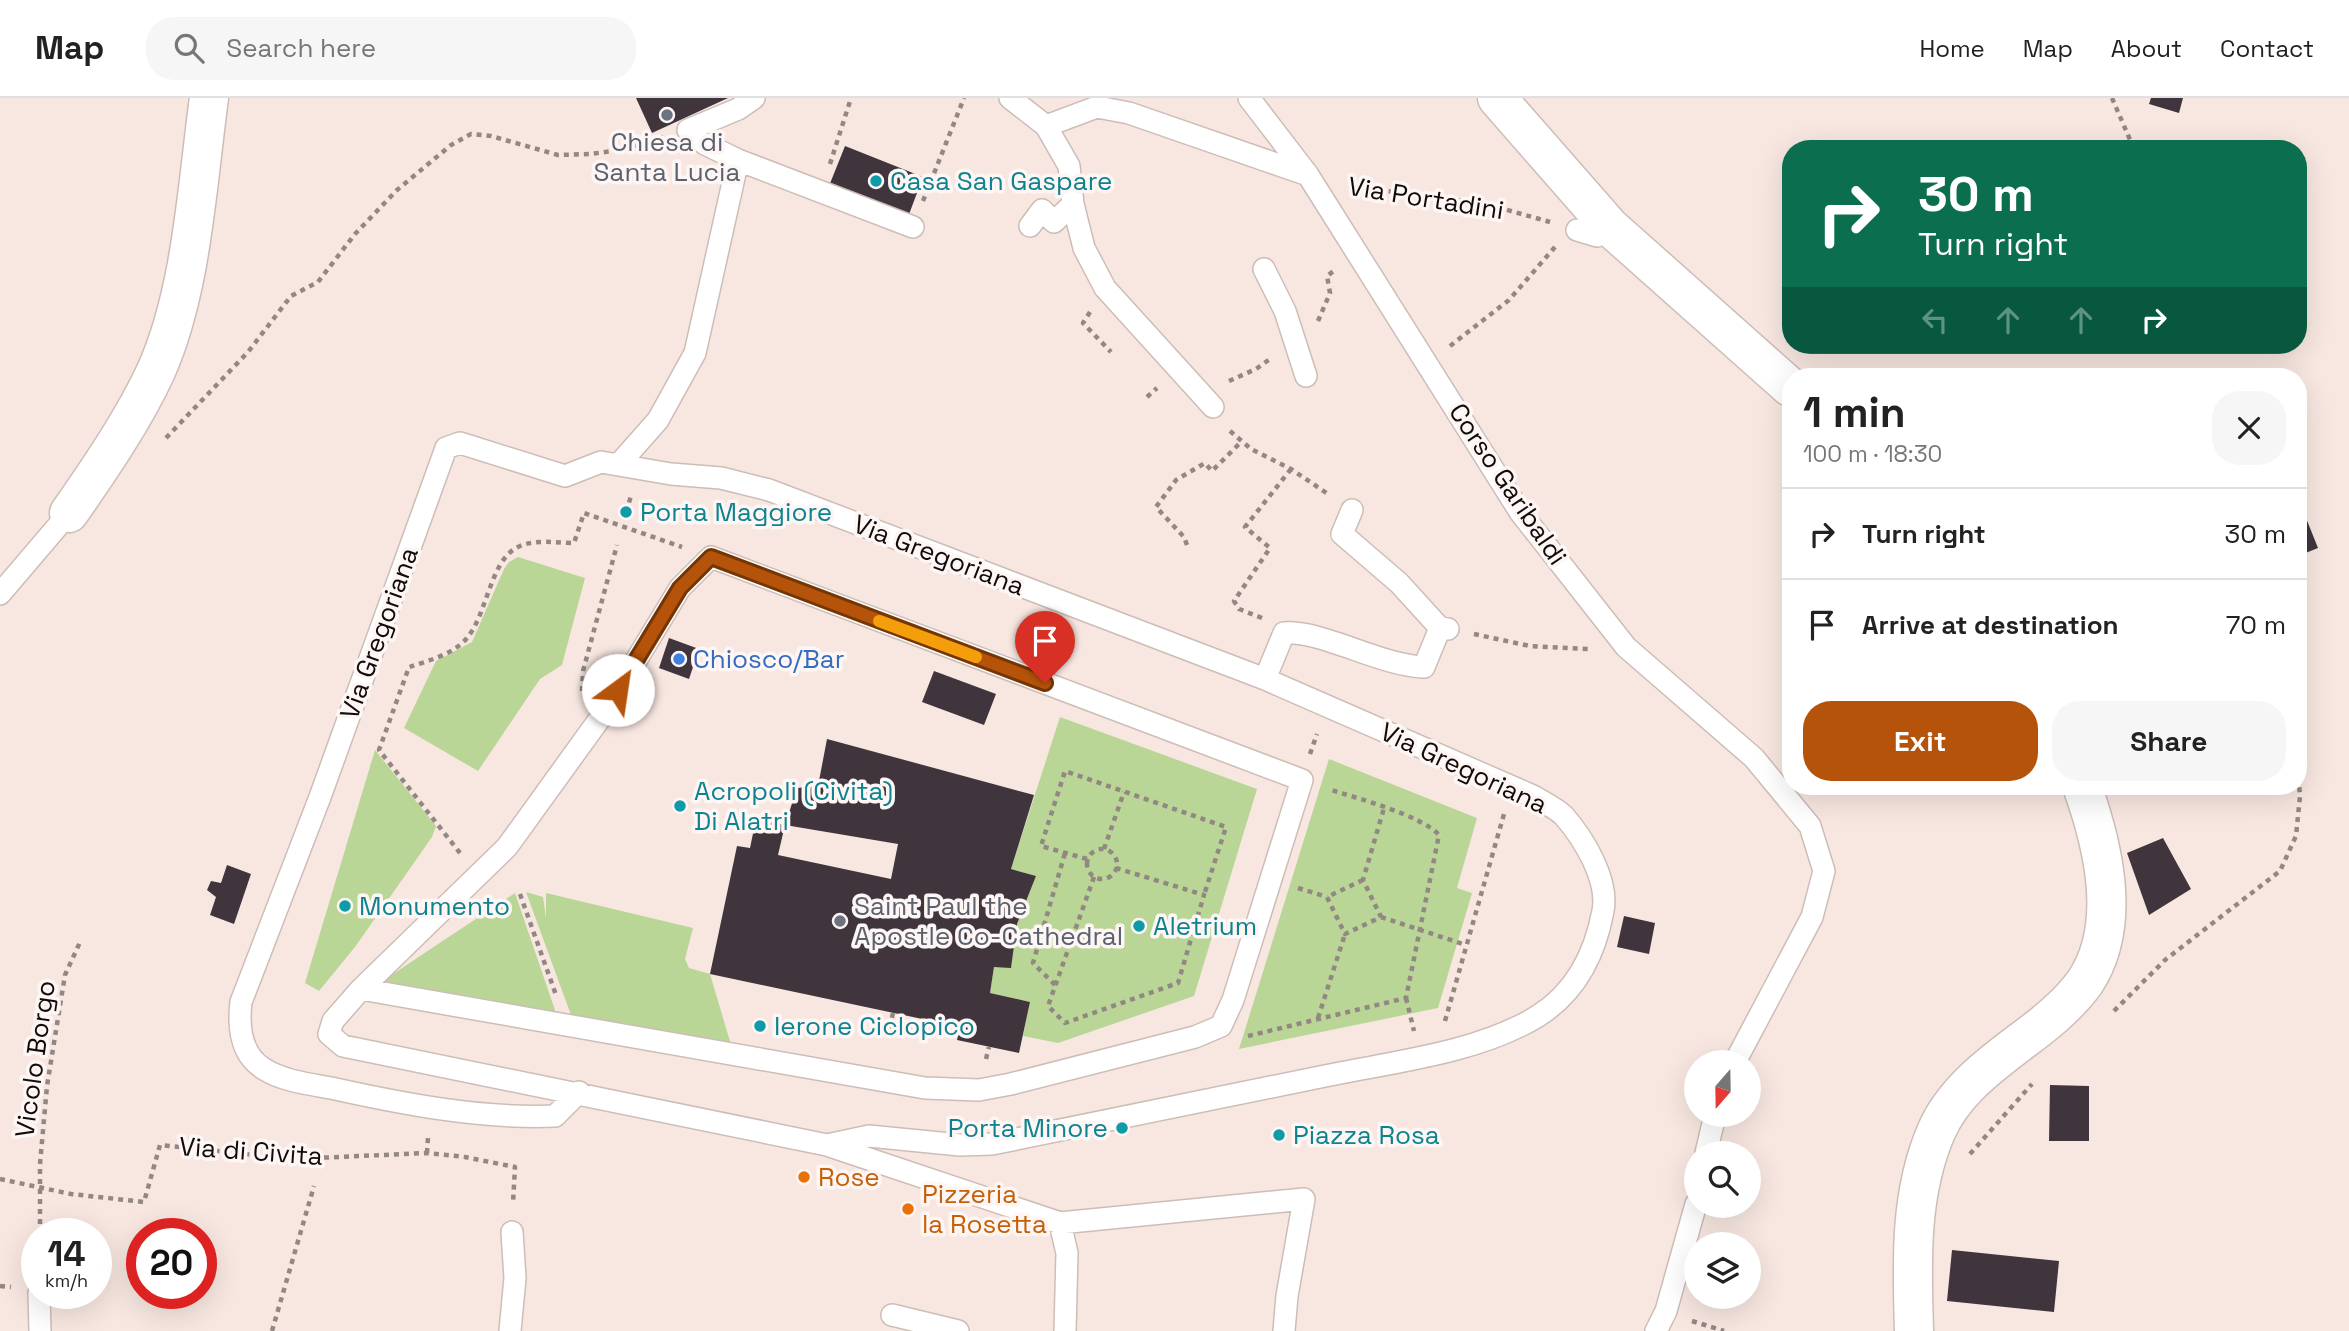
<!DOCTYPE html>
<meta charset="utf-8">
<style>
body{margin:0;font-family:"Space Grotesk",sans-serif;background:#f6f6f6;color:#222;height:100vh;display:flex;flex-direction:column;font-size:26px;white-space:nowrap}
*{box-sizing:border-box;margin:0}
p{font-size:23px;color:#767676}
.icon{flex:none;width:38px;height:38px;fill:none;stroke:currentColor;stroke-width:2;stroke-linecap:round;stroke-linejoin:round}
.map{position:relative;flex:1;overflow:hidden}
.drawer{position:absolute;left:1782px;top:270px;width:525px;height:427px;display:flex;flex-direction:column;background:#fff;border-radius:28px;box-shadow:0 7px 28px #0002}
.drawer>*{flex:none}
.banner{position:absolute;left:1782px;top:42px;width:525px;height:214px;border-radius:28px;box-shadow:0 7px 28px #0002;background:#0b6e4f;color:#fff;overflow:hidden}
.needle{width:46px;rotate:200deg}
.fabs{position:absolute;left:1684px;top:952px;display:grid;gap:14px}
.fabs a{display:grid;place-items:center;width:77px;height:77px;border-radius:50%;background:#fff;box-shadow:0 7px 28px #0002;font-size:35px}
.speed{position:absolute;left:21px;top:1120px;display:flex;gap:14px;font-size:35px;font-weight:700;text-align:center}
.speed>*{display:grid;place-content:center;width:91px;height:91px;border-radius:50%;background:#fff;box-shadow:0 7px 28px #0002;line-height:1}
.speed small{font-size:18px;font-weight:400}
.speed .limit{border:10px solid #d22;background:#fff;color:#111}
.pin{position:absolute;display:grid;place-items:center;width:60px;height:60px;color:#fff;margin:-72px -30px;border-radius:50% 50% 50% 0;rotate:-45deg;box-shadow:0 0 7px #0007}
.pin .icon{rotate:45deg}
.me{position:absolute;width:77px;margin:-38px;rotate:31deg;stroke-linejoin:round;filter:drop-shadow(0 0 5px #0008)}
.turn{display:flex;align-items:center;gap:24px;height:147px;padding:0 21px;font-size:32px}
.turn .icon{width:91px;height:91px;stroke-width:2.5}
.turn b{display:block;font-size:49px;line-height:60px}
.lanes{display:flex;align-items:center;height:66px;padding:0 21px;background:#0003;justify-content:center;gap:35px;direction:ltr}
.lanes .off{opacity:.35}
.round{display:grid;place-items:center;flex:none;width:74px;height:74px;border-radius:28px;background:#f6f6f6}
.overview{display:flex;align-items:center;justify-content:space-between;height:119px;padding:0 21px}
h1{font-size:42px;font-weight:800;line-height:52px}
.action{display:flex;gap:14px;margin-top:auto;padding:14px 21px}
.action a{flex:1;height:80px;border-radius:28px;background:#b45309;color:#fff;font-size:28px;font-weight:800;line-height:80px;text-align:center}
.action a+a{background:#f6f6f6;color:#222}
ul{padding:0;list-style:none}
li{display:flex;align-items:center;gap:21px;height:91px;padding:0 21px;border-top:2px solid #e0e0e0}
li div{flex:1}
li b{display:block;font-size:26px}
li em{font-style:normal}
header{display:flex;align-items:center;gap:42px;box-sizing:border-box;height:98px;padding:0 35px;background:#fff;border-bottom:2px solid #e0e0e0}
header strong{font-size:33px}
nav{display:flex;gap:38px;margin-inline-start:auto;font-size:24px}
.search{width:490px;height:63px;background:#f6f6f6;display:flex;align-items:center;gap:18px;box-sizing:border-box;padding:0 24px;border-radius:28px;color:#767676;font-size:26px}
.map>svg:first-child{display:block}
</style>
<header>
<strong>Map</strong>
<div class="search"><svg class="icon" aria-label="search" viewBox="0 0 24 24"><circle cx="10" cy="10" r="6"/><path d="M15 15l6 6"/></svg>Search here</div>
<nav><a>Home</a><a>Map</a><a>About</a><a>Contact</a></nav>
</header>
<div class="map">
<svg width="2349" height="1233" viewBox="0 0 2349 1233">
<rect width="100%" height="100%" fill="#f8e7e1"/>
<path fill="#b9d696" d="M518,459L585,480L562,567L540,581L478,673L404,630L436,563L472,544L504,471L509,464Z
M1060,619L1257,691L1194,898L1058,945L1023,938L1030,904L990,895L994,869H1011L1017,826L1036,778L1011,771Z
M375,652L436,728L432,739L355,849L319,893L305,885Z
M1329,661L1477,720L1457,790L1472,795L1438,910L1239,951Z
M526,794L543,799L546,820V795L693,830L685,861L689,870L710,876L734,957L575,928Z
M515,795L557,918L378,886Z"/>
<path fill="#40353d" d="M636,0H728L652,35Z
M2151,0H2183L2179,15L2149,6Z
M845,48L923,79L908,119L829,88Z
M2298,400L2318,450L2298,458Z
M669,540L699,551L689,581L659,570Z
M934,573L996,596L984,627L922,604Z
M827,641L1034,697L1011,771L1036,778L1017,826L1011,870L994,869L990,895L1030,904L1019,955L957,942L960,929L710,876L737,748L750,750L756,721L785,727L778,757L891,781L898,746L785,727L797,690L818,688Z
M2163,740L2191,791L2149,817L2127,755Z
M227,767L251,776L234,826L210,817L216,799L207,792L211,783L221,785Z
M1624,818L1655,825L1649,856L1617,849Z
M2050,987L2089,988V1043H2049Z
M1952,1152L2059,1163L2054,1214L1947,1203Z"/>
<g fill="none" stroke-linecap="round" stroke-linejoin="round">
<defs>
<path id="service" d="M1010,0L1046,28L1069,68L1073,106L1084,150L1105,190L1213,309
M1249,0L1308,77L1520,414L1626,549L1754,660L1810,728L1824,773L1812,819L1735,964
M1046,28L1097,9L1129,15L1308,77
M738,62L913,129
M1030,128L1042,112L1054,124L1073,106
M1577,132L1597,138L1610,129
M1264,171L1285,213L1306,278
M620,365L658,322L695,255L738,62L705,46L688,32L738,11L754,0
M1352,412L1342,436L1399,485L1440,530
M711,459L1302,682L1233,902L1221,928L1195,939L1011,986L979,992L925,990L361,891L507,749L606,612L680,490Z
M0,496L69,415
M1265,581L1284,535C1322,532 1378,567 1424,569L1440,530L1448,531
M361,891L333,923L329,936L343,948L827,1047L1060,1125L1304,1101L1287,1198L1284,1233
M579,994L555,1018C481,1021 403,1006 331,990C309,986 283,983 264,971C241,957 238,929 241,904L320,699L446,350L460,345L565,378L601,364L671,376L721,380L769,392L1265,581L1533,698C1543,704 1556,710 1564,718C1584,741 1609,782 1603,813C1595,856 1576,894 1538,918C1478,955 1392,964 1325,978C1214,1001 1103,1024 992,1046L960,1047L869,1038L827,1047
M1706,1055L1715,1017
M1060,1125L1067,1155L1065,1233
M39,1195L40,1233
M892,1217L958,1233
M510,1233L515,1180L512,1134
M1656,1233L1666,1213L1696,1106"/>
<path id="minor" d="M1497,0L1610,129L1790,289
M69,415C99,372 134,321 156,273C192,192 197,88 209,0
M1914,1233C1912,1165 1909,1097 1936,1034C1952,996 1987,969 2019,945C2042,928 2068,908 2085,884C2123,827 2103,747 2082,688"/>
</defs>
<use href="#service" stroke="#cdbdb7" stroke-width="24"/>
<use href="#minor" stroke="#cdbdb7" stroke-width="41"/>
<path stroke="#928782" stroke-width="4.5" stroke-dasharray="5 5" stroke-linecap="butt" d="M2112,0L2134,51
M830,66L851,0
M1349,88L1486,106L1550,124
M923,103L964,0
M1090,214L1083,225L1111,254
M1318,223L1330,195L1327,178L1335,172
M1450,248L1509,202L1555,149
M1229,283L1256,271L1270,261
M1147,299L1157,290
M1230,333L1251,351L1291,371L1328,396
M166,340L248,254L291,198L318,184L355,136L397,92L451,47L471,36L491,38L558,57L590,56L621,52L663,39
M626,414L631,398
M1187,447L1184,439L1156,409L1176,382L1205,365L1212,373L1241,344
M1262,520L1239,511L1234,503L1270,450L1245,429L1291,371
M1474,536L1530,548L1590,551
M582,593L583,573L617,447
M1310,656L1317,636
M1087 766a15 15 0 1 1 30 0a15 15 0 1 1-30 0Z
M1104,751L1124,694
M460,755L379,652L409,569C428,563 454,556 467,540C488,515 490,460 520,448C537,441 555,445 574,445L584,415L682,449
M1087,761L1041,748L1065,673L1226,729L1204,797
M1094,779L1048,908L1065,925L1178,885L1204,797L1116,770
M1363,782L1327,799L1345,836L1381,819L1363,782L1384,710
M1298,790L1327,799
M520,796L556,897
M1381,819L1466,847
M1055,887L1033,865L1065,755
M1406,900L1414,933
M2114,913L2165,862L2280,773L2296,738L2300,698L2298,672
M893,915L890,928L923,934
M1318,920L1345,836
M1445,923L1504,716
M1248,938L1406,900L1439,737C1421,717 1356,700 1328,691
M986,961L989,949
M427,1055L428,1039
M1970,1056L2032,986
M0,1081L71,1096L144,1104L160,1047L293,1061L427,1055L465,1059L515,1069L513,1105
M40,1136V1066L47,988L65,877L81,842
M0,1188L11,1189
M1692,1223L1724,1233
M272,1233L314,1088"/>
<use href="#service" stroke="#fff" stroke-width="21"/>
<use href="#minor" stroke="#fff" stroke-width="38"/>
</g>
<g fill="none" stroke-linecap="round" stroke-linejoin="round">
<defs>
<path id="route" d="M618,592L680,490L711,459L1045,585"/>
</defs>
<use href="#route" stroke="#753606" stroke-width="18"/>
<use href="#route" stroke="#b45309" stroke-width="12"/>
<path stroke="#f59e0b" stroke-width="12" d="M879,523L976,559"/>
</g>
<g fill="#6b7280" stroke="#fdf6f4" stroke-width="2.5">
<circle cx="667" cy="17" r="7"/>
<circle cx="840" cy="823" r="7"/>
</g>
<g fill="#0f9aa8" stroke="#fdf6f4" stroke-width="2.5">
<circle cx="876" cy="83" r="7"/>
<circle cx="626" cy="414" r="7"/>
<circle cx="680" cy="708" r="7"/>
<circle cx="345" cy="808" r="7"/>
<circle cx="1139" cy="828" r="7"/>
<circle cx="760" cy="928" r="7"/>
<circle cx="1122" cy="1030" r="7"/>
<circle cx="1279" cy="1037" r="7"/>
</g>
<circle fill="#3f7fe0" stroke="#fdf6f4" stroke-width="2.5" cx="679" cy="561" r="7"/>
<g fill="#e8710a" stroke="#fdf6f4" stroke-width="2.5">
<circle cx="804" cy="1079" r="7"/>
<circle cx="908" cy="1111" r="7"/>
</g>
<g text-anchor="middle" dominant-baseline="central" stroke-width="7" stroke-linejoin="round" paint-order="stroke">
<g font-size="26" fill="#5b616d" stroke="#fdf6f4">
<text x="667" y="44">Chiesa di<tspan x="667" dy="30">Santa Lucia</tspan></text>
<text x="854" y="808" text-anchor="start">Saint Paul the<tspan x="854" dy="30">Apostle Co-Cathedral</tspan></text>
</g>
<g font-size="26" fill="#0d838f" stroke="#fdf6f4" text-anchor="start">
<text x="890" y="83">Casa San Gaspare</text>
<text x="640" y="414">Porta Maggiore</text>
<text x="694" y="693">Acropoli (Civita)<tspan x="694" dy="30">Di Alatri</tspan></text>
<text x="359" y="808">Monumento</text>
<text x="1153" y="828">Aletrium</text>
<text x="774" y="928">Ierone Ciclopico</text>
<text x="1108" y="1030" text-anchor="end">Porta Minore</text>
<text x="1293" y="1037">Piazza Rosa</text>
</g>
<g font-size="26" fill="#100b09" stroke="#fdf6f4">
<text transform="translate(1426 100) rotate(9)">Via Portadini</text>
<text transform="translate(1508 386) rotate(56)">Corso Garibaldi</text>
<text transform="translate(939 457) rotate(21)">Via Gregoriana</text>
<text transform="translate(379 535) rotate(-70)">Via Gregoriana</text>
<text transform="translate(1464 670) rotate(25)">Via Gregoriana</text>
<text transform="translate(35 961) rotate(-82)">Vicolo Borgo</text>
<text transform="translate(251 1053) rotate(4)">Via di Civita</text>
</g>
<g font-size="26" fill="#366cbe" stroke="#fdf6f4" text-anchor="start">
<text x="693" y="561">Chiosco/Bar</text>
</g>
<g font-size="26" fill="#c56008" stroke="#fdf6f4" text-anchor="start">
<text x="818" y="1079">Rose</text>
<text x="922" y="1096">Pizzeria<tspan x="922" dy="30">la Rosetta</tspan></text>
</g>
</g>
</svg>
<div class="fabs">
<a><svg class="needle" viewBox="-14 -14 28 28"><path d="M0-13l5 13h-10z" fill="#e53935"/><path d="M0 13l5-13h-10z" fill="#767676"/></svg></a>
<a><svg class="icon" aria-label="search" viewBox="0 0 24 24"><circle cx="10" cy="10" r="6"/><path d="M15 15l6 6"/></svg></a>
<a><svg class="icon" aria-label="layers" viewBox="0 0 24 24"><path d="M12 4l9 5-9 5-9-5zM3 14l9 5 9-5"/></svg></a>
</div>
<div class="speed"><div>14<small>km/h</small></div><div class="limit">20</div></div>
<div class="pin" style="left:1045px;top:585px;background:#d93025"><svg class="icon" aria-label="arrive" viewBox="0 0 24 24"><path d="M6 21V4h12l-3 4 3 4H6"/></svg></div>
<svg class="me" style="left:618px;top:592px" viewBox="-20 -20 40 40"><circle r="19" fill="#fff"/><path d="M0-13L10 11 0 6-10 11z" fill="#b45309"/></svg>
<div class="banner">
<div class="turn"><svg class="icon" aria-label="right" viewBox="0 0 24 24"><path d="M7 20v-9h11M14 6l5 5-5 5"/></svg><div><b>30 m</b>Turn right</div></div>
<div class="lanes"><svg class="icon off" aria-label="left" viewBox="0 0 24 24"><path d="M17 20v-9H6M10 6l-5 5 5 5"/></svg><svg class="icon off" aria-label="ahead" viewBox="0 0 24 24"><path d="M12 20V5M6 11l6-6 6 6"/></svg><svg class="icon off" aria-label="ahead" viewBox="0 0 24 24"><path d="M12 20V5M6 11l6-6 6 6"/></svg><svg class="icon" aria-label="right" viewBox="0 0 24 24"><path d="M7 20v-9h11M14 6l5 5-5 5"/></svg></div>
</div>
<section class="drawer">
<div class="overview"><div><h1>1 min</h1><p>100 m · 18:30</p></div><a class="round"><svg class="icon" aria-label="close" viewBox="0 0 24 24"><path d="M6 6l12 12M18 6L6 18"/></svg></a></div>
<ul>
<li><svg class="icon" aria-label="right" viewBox="0 0 24 24"><path d="M7 20v-9h11M14 6l5 5-5 5"/></svg><div><b>Turn right</b></div><em>30 m</em></li>
<li><svg class="icon" aria-label="arrive" viewBox="0 0 24 24"><path d="M6 21V4h12l-3 4 3 4H6"/></svg><div><b>Arrive at destination</b></div><em>70 m</em></li>
</ul>
<div class="action"><a>Exit</a><a>Share</a></div>
</section>
</div>
